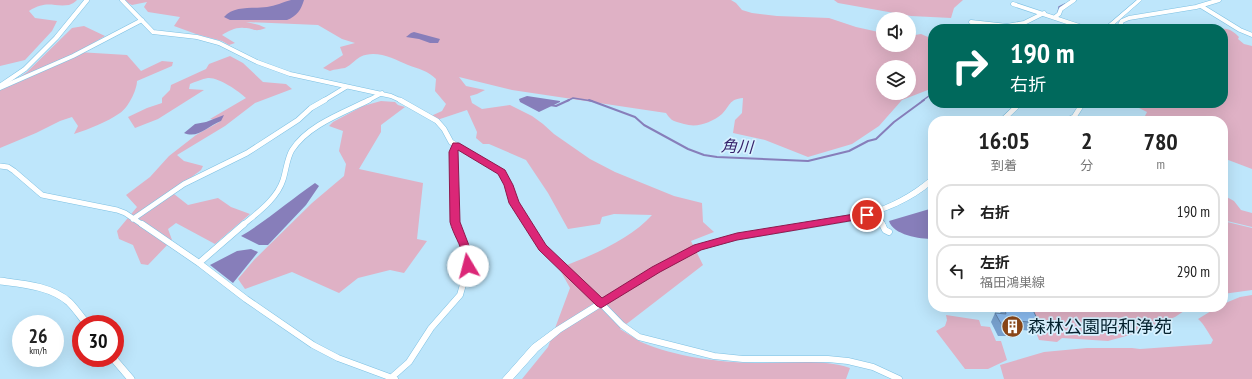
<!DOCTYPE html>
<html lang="ja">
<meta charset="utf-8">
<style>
body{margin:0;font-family:"PT Sans Narrow","Noto Sans JP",sans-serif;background:#f2f2f2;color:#222;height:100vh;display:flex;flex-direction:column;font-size:15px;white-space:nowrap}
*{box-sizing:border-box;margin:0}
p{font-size:13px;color:#767676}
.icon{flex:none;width:22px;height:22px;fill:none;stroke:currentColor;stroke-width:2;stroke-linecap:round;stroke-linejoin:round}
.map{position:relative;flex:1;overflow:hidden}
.sheet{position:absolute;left:928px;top:116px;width:300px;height:196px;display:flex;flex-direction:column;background:#fff;border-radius:16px;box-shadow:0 4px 16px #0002}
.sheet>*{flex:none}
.hud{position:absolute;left:928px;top:24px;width:300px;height:84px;border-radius:16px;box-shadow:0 4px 16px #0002;background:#00695c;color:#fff;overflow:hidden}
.fabs{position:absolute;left:876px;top:12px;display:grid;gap:8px}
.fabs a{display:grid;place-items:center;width:40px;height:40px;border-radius:50%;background:#fff;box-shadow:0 4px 16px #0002;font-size:20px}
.speed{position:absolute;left:12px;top:315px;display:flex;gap:8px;font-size:20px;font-weight:700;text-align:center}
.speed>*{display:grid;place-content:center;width:52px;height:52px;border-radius:50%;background:#fff;box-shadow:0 4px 16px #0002;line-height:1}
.speed small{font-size:10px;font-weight:400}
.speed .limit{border:6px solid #d22;background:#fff;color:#111}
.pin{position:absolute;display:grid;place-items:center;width:34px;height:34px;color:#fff;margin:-17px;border:2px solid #fff;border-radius:50%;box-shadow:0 1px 4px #0007}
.me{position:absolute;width:44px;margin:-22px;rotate:352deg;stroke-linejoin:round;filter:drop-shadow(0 0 3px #0008)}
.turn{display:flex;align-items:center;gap:14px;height:84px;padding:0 16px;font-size:18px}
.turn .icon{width:52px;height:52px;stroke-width:2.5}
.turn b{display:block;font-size:28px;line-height:34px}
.eta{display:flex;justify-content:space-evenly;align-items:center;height:68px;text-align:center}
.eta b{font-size:24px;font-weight:700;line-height:28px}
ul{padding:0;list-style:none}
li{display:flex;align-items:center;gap:12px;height:54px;margin:0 8px 6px;padding:0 8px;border:2px solid #e0e0e0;border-radius:16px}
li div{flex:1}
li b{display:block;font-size:15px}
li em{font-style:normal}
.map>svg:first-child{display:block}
</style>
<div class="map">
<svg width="1252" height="379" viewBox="0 0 1252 379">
<rect width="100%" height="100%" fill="#bee6fb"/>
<path fill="#dfb1c5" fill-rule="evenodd" d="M0,0H77C75,2 72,4 69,5C52,7 47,0 29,11L35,18L57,21L52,31L25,60L0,66Z
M122,0H731L736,3L742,10L752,13L777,16L829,18L856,27L883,33V45H909V36L921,34L928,37L929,41H933V88L902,100L879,126L852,144L808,157L765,140L733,133L735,120L742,113L743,98C729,99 730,106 722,114C711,123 697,128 684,124C674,121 672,122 666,113L512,90L459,77L466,86L485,90L477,94L470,96L472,103L482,109L510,105L532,116L543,124L554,134L590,159L615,172L674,196L702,203L703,222L714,232L691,241L703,265L620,329C627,333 634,338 641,342C676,357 717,362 755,363C786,364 820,358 850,368L846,379H522L548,347L570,288L559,268C589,257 631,239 652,215L614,214L602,217L600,224L568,229L548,193L526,160L489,144H483L476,138L477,132L467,110L437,120L431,116L442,111L446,104L435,91L436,79C428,71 419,69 408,65C394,59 376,49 360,57C355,60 351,65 345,68C340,69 335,69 330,71L323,68L343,55L340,47L355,43L342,39L318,25L246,22L259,25L266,28C253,33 255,28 244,28C236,27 229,31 222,35L235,43L229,45L222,41L196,34L174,26L180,17L148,12L144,7L147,2L132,5ZM883,67H909V93H883Z
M834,0H963L954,8L951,18L911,16L838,3Z
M84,26L105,36L78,52L127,55L141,71L162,61L173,62L172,66L137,81C137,90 128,108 120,113C107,122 89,129 74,134L78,126L72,117L60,121L36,133L0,148V90L27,72L72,28Z
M1223,29C1229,28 1235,33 1239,37L1238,39L1244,44L1252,46V169L1223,158V121H1147L1145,116L1147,112L1137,107L1139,104L1137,103H1223V68L1225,65L1223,63Z
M230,56L243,63L263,82L286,84L292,89L255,103L225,126L177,155L184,161L203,166L201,170L181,185L174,194L188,205L218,198L231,207L250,214L215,244L176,223L168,229L172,240L148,265L141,264L133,245L119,239L117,231L137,207L126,195L150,177L169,156L196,135L221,121L210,119L246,98C239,91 218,77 208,78C202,79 195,82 190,84L189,89L204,90L158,119L135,128L128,117L147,108L162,103V98L170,90L171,85L206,69L209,64Z
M381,101L395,102L398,105L405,107L381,125V132L359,169L423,183L417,239L427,241L404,273L390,270L358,278L339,293L292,272L245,289L238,279L254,260L312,203L344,176L346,164L339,151L343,131L329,126L333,122L363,106Z
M1223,195L1234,201L1241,210L1252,213V227L1223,220Z
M1223,221L1252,228V290L1223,294V244H1225L1223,236Z
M1252,295V379H1004L1000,365L1044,352L1087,348H1132L1140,349L1211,344L1213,340C1208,333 1205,325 1198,319L1216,308L1223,307V304L1240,297Z
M1026,307H1190L1175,317L1137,333L1108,341L1062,338L1057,342L1039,340Z
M946,315L979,320L981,326L990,327L996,341H1001L1007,360L988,369H965L936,331L945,326L947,320Z"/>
<path fill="#877eba" d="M291,0H304C301,10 297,16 287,20H230L224,17C234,5 253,9 267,7C275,6 283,2 291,0Z
M414,32L440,39L438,43H430L419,39L406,37L411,33Z
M527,96L560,101V102L539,112L520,102L519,99Z
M224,115L221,121C208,126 198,139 184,133L195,124L206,122Z
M315,183L319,186L306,205L268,245H259L241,236C268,220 290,200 315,183Z
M933,208V239C920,239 893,235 889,221Z
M251,249L258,252L233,283L210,265L237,251Z"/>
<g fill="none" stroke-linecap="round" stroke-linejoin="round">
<path stroke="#877eba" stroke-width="1.5" d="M1058,13L1059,7L1065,4
M1008,29L1020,26
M567,101L573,98L592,101
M922,101L933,93"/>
<path stroke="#877eba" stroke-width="2" d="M589,100L635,117L644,125L688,149L704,155L717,157L808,161L849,151L868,141L876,139L894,122L924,100
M550,105L556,106L569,100"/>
<defs>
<path id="minor-far2" d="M122,0L153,32L197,37L219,43L257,62L290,74L391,96L402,101
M1013,4L1088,29
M1201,6L1240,30L1252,35
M1055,17L1059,14L1061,9L1074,0
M971,22L1007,26L1024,23L1044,13
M1118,29L1122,21L1129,18L1196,7L1219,0
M0,88L73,56L142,20
M323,101L346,87
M367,101L382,93"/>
<path id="minor-far1" d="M400,100L437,121L444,129L451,142L502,172L509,185L514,203L528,225
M1066,121L1074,117L1083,103
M0,166L8,167L14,171L42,195L117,210L125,213L143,225
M876,213L883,225
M133,219L184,184L247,153L298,120L311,108L325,100
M243,225C257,213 277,199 283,180C286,171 287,158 292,150C308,125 343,113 369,100
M456,225L454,152L456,145"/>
<path id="minor" d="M142,224L199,263L246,299L313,345L338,358L395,379
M527,224L542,248L585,287L622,325L639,337L714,356L743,359H828L848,361L873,367L899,379
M882,224L885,230L889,232
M199,263L244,224
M392,377L409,362L431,328L460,295L468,267V256L456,224"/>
<path id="tertiary-far1" d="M0,86L25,69L56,38L87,0"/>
<path id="tertiary" d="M0,281C23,284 51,286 69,302C76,309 81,317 87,324
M113,358L131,379"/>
<path id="secondary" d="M1137,0H1142L1109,29H1103Z
M1017,103H1024L1005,121H998Z
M931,177H933V183C911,202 885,212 857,220L737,240L699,250L659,271L561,332L538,351L513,379H502L532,345L555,328L653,267L694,246L737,234L866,212C890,205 911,194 931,177Z"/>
</defs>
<use href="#minor-far2" stroke="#7dc0e2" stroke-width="5"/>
<use href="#minor-far1" stroke="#7dc0e2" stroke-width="6"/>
<use href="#minor" stroke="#7dc0e2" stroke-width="7"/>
<use href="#tertiary-far1" stroke="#7dc0e2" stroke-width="5.5"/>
<use href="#tertiary" stroke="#7dc0e2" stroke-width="8"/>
<use href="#secondary" stroke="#7dc0e2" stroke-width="1"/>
<use href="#minor-far2" stroke="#fff" stroke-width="4"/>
<use href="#minor-far1" stroke="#fff" stroke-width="5"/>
<use href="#minor" stroke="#fff" stroke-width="6"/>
<use href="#tertiary-far1" stroke="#fff" stroke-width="4.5"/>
<use href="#tertiary" stroke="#fff" stroke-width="7"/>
<use href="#secondary" fill="#fff" fill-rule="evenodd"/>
</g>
<path fill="#77a0cd" d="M998,307H1027L1039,323L1034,331L1010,329L1006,336H998L991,322L995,313L1001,314Z"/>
<path fill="#8abaee" stroke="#6182a7" d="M1006,307H1027L1028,308L1033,310L1039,323L1008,320L1011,328L1003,327L995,313L1006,314L1005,310H1007Z"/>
<path fill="#db2777" stroke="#8e194d" d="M453,143H459L505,170L513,185L519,202L546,245L602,298L652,267L694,245L737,233L867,212L871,215L867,218L737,240L701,250L660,272L601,308L597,306L539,250L509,203L504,185L498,174L458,150L460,222L473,256L471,269H464C462,265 464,261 463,256C461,245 453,234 450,222L449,152Z"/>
<defs>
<symbol id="building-disc" viewBox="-11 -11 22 22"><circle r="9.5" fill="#8a4618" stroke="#d7f1ff"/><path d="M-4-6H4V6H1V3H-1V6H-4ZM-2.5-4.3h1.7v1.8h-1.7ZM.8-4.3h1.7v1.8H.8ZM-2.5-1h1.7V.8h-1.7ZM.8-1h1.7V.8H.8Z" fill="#fff"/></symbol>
</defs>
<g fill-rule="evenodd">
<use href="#building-disc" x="1000" y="314" width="25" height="25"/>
</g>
<g text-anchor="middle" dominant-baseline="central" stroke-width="3.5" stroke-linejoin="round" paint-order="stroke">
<g font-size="16" font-style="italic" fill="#36226b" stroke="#d7f1ff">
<text transform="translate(737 146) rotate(3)">角川</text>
</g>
<g font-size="18" fill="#05222f" stroke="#d7f1ff" text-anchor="start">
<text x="1028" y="326">森林公園昭和浄苑</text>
</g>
</g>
</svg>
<div class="fabs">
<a><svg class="icon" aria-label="sound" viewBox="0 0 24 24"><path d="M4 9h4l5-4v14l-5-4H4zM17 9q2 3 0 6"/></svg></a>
<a><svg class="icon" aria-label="layers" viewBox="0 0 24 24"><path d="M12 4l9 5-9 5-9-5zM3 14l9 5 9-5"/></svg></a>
</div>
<div class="speed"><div>26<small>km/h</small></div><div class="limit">30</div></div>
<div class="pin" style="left:867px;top:215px;background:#d93025"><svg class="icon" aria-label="arrive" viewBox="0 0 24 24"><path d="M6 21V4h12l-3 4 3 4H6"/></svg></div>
<svg class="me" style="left:468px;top:266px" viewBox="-20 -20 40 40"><circle r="19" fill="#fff"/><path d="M0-13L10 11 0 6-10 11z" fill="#db2777"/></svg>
<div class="hud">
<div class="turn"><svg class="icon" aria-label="right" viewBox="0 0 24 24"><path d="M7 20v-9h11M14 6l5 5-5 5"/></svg><div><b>190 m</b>右折</div></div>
</div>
<section class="sheet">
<div class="eta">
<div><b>16:05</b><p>到着</p></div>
<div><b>2</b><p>分</p></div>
<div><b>780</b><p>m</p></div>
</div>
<ul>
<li><svg class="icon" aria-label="right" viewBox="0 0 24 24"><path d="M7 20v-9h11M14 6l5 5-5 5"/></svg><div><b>右折</b></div><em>190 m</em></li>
<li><svg class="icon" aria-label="left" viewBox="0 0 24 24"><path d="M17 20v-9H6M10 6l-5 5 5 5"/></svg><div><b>左折</b><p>福田鴻巣線</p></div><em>290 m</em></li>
</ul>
</section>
</div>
